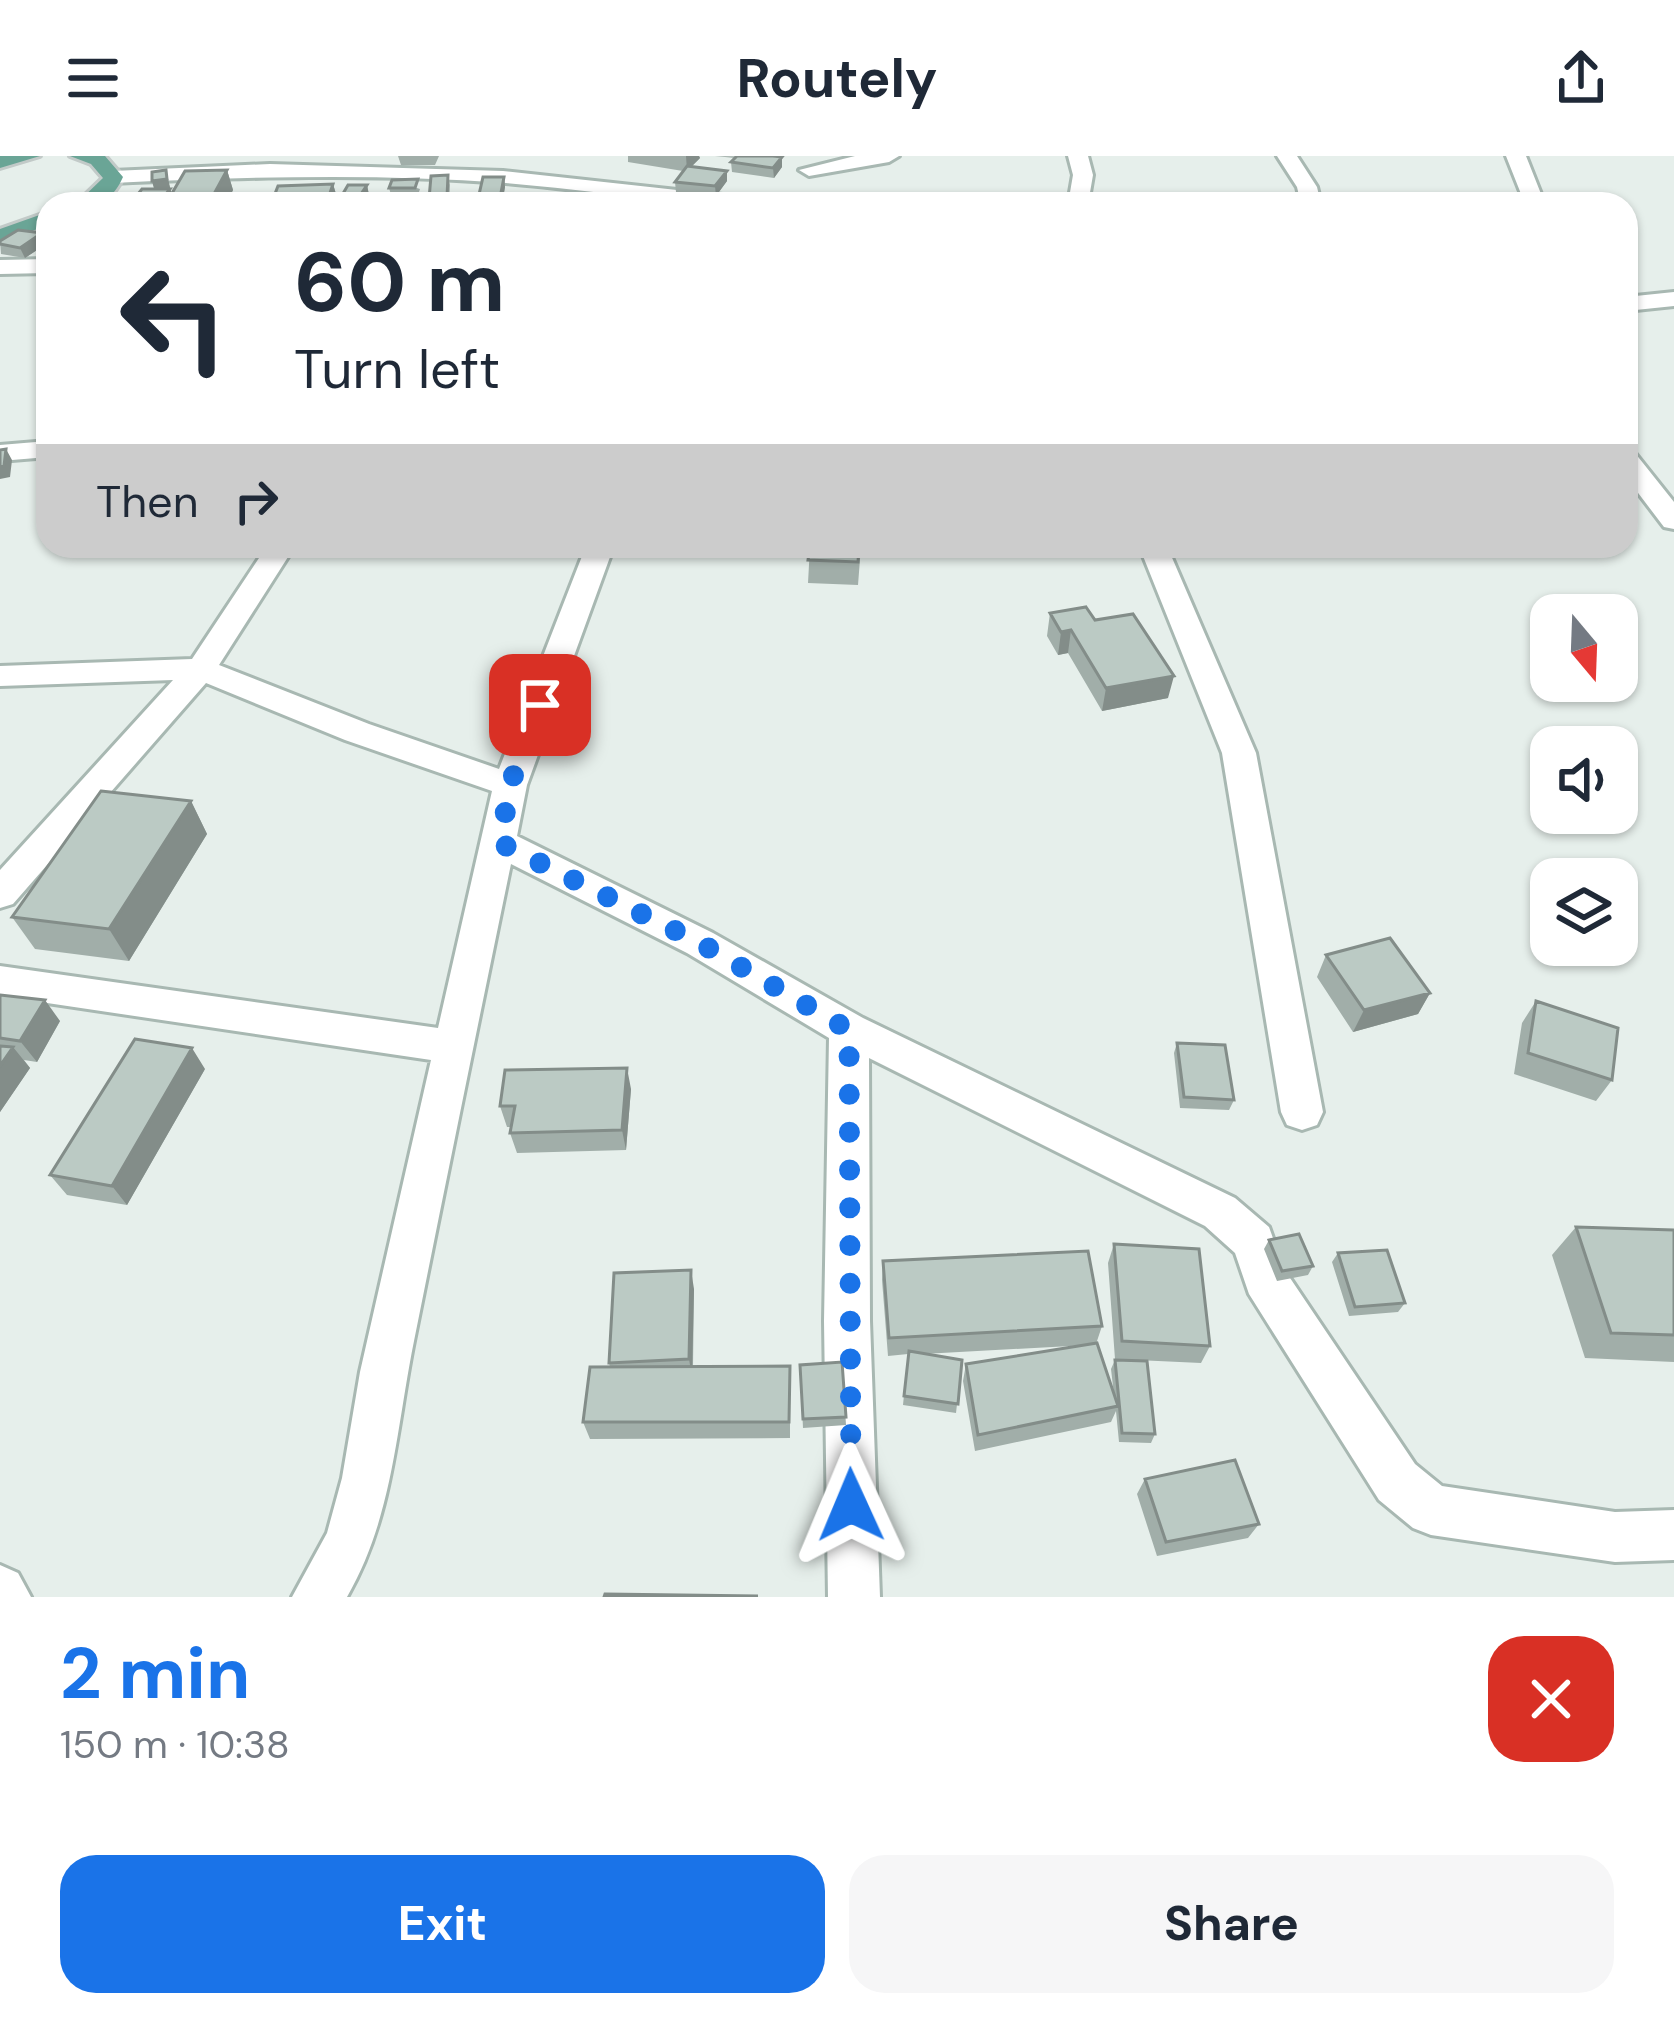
<!DOCTYPE html>
<meta charset="utf-8">
<style>
body{margin:0;font-family:"DM Sans",sans-serif;background:#f6f6f7;color:#1f2937;height:100vh;display:flex;flex-direction:column;font-size:45px;white-space:nowrap}
*{box-sizing:border-box;margin:0}
p{font-size:39px;color:#747a83}
.icon{flex:none;width:66px;height:66px;fill:none;stroke:currentColor;stroke-width:2;stroke-linecap:round;stroke-linejoin:round}
.map{position:relative;height:1441px;overflow:hidden}
.drawer{display:flex;flex-direction:column;background:#fff;flex:1}
.drawer>*{flex:none}
.guide{position:absolute;left:36px;top:36px;width:1602px;height:366px;border-radius:36px;box-shadow:0 3px 9px #0004;background:#fff;color:#1f2937;overflow:hidden}
.needle{width:78px;rotate:161deg}
.fabs{position:absolute;left:1530px;top:438px;display:grid;gap:24px}
.fabs a{display:grid;place-items:center;width:108px;height:108px;border-radius:24px;background:#fff;box-shadow:0 3px 9px #0004;font-size:60px}
.pin{position:absolute;display:grid;place-items:center;width:102px;height:102px;color:#fff;margin:-51px;border-radius:24px;box-shadow:0 6px 18px #0006}
.me{position:absolute;width:132px;margin:-66px;rotate:359deg;stroke-linejoin:round;filter:drop-shadow(0 0 9px #0008)}
.turn{display:flex;align-items:center;gap:42px;height:252px;padding:0 60px;font-size:54px}
.turn .icon{width:156px;height:156px;stroke-width:2.5}
.turn b{display:block;font-size:84px;line-height:102px}
.then{display:flex;align-items:center;height:114px;padding:0 60px;background:#0003;gap:24px;font-size:45px}
.round{display:grid;place-items:center;flex:none;width:126px;height:126px;border-radius:36px;background:#f6f6f7}
.summary{display:flex;align-items:center;justify-content:space-between;height:204px;padding:0 60px}
h1{font-size:72px;font-weight:700;line-height:90px;color:#1a73e8}
.primary-button{display:flex;gap:24px;margin-top:auto;padding:24px 60px}
.primary-button a{flex:1;height:138px;border-radius:36px;background:#1a73e8;color:#fff;font-size:48px;font-weight:700;line-height:138px;text-align:center}
.primary-button a+a{background:#f6f6f7;color:#1f2937}
header{display:flex;justify-content:space-between;align-items:center;height:156px;padding:0 60px;background:#fff;font-size:54px;font-weight:700}
.map>svg:first-child{display:block}
</style>
<header><svg class="icon" aria-label="menu" viewBox="0 0 24 24"><path d="M4 6h16M4 12h16M4 18h16"/></svg>Routely<svg class="icon" aria-label="share" viewBox="0 0 24 24"><path d="M12 15V3M7 8l5-5 5 5M5 13v7h14v-7"/></svg></header>
<div class="map">
<svg width="1674" height="1441" viewBox="0 0 1674 1441">
<rect width="100%" height="100%" fill="#e6efeb"/>
<g fill="none" stroke-linecap="round" stroke-linejoin="round">
<defs>
<path id="minor" d="M855,0H899L889,6L809,20L799,14Z
M1068,0H1088L1093,19L1088,48H1068L1073,19Z
M1277,0H1297L1317,31L1321,48H1301L1297,31Z
M1506,0H1526L1545,48H1525Z
M270,8L503,15L750,42L760,48C675,48 591,34 506,27C375,17 243,21 113,27L103,21L113,15Z
M48,103V117L0,118V104Z
M1674,136V150L1626,155V141Z
M48,285V301L0,305V289Z
M1626,295L1635,297L1674,346V373L1664,371L1626,321Z
M267,390H295L219,509L369,568L499,613L586,390H614L527,629L517,680L713,777L863,862L1235,1042L1269,1071L1284,1113L1415,1308L1442,1330L1615,1356L1674,1354V1404L1615,1406L1431,1379L1413,1372L1379,1344L1249,1138L1235,1097L1205,1070L869,902L870,1165L880,1441H828L824,1165L829,882L687,797L511,708C478,868 446,1025 414,1185C396,1274 393,1361 347,1441H292L327,1377L342,1322L360,1216L431,904L0,840V810L438,872L492,635L345,584L206,527L13,748L0,752V714L173,524L0,530V510L192,503Z
M1139,390H1167L1256,597L1323,956L1317,969L1302,974L1287,969L1281,956L1222,597Z
M0,1409L18,1417L31,1441H0Z"/>
<path id="major" d="M0,0H40L0,12Z
M70,0H105L123,21C113,44 100,48 76,48L103,22L91,8Z
M48,56V69L0,87V73Z"/>
</defs>
<use href="#minor" stroke="#a8b8b2" stroke-width="6"/>
<use href="#major" stroke="#c2cac8" stroke-width="6"/>
<use href="#minor" fill="#fff" fill-rule="evenodd"/>
<use href="#major" fill="#6aa596" fill-rule="evenodd"/>
</g>
<path fill="#a1aea9" d="M398,0H439L435,9H401Z
M628,0H699L700,2L691,11L727,25L716,40L676,36L675,26L683,15L628,6Z
M715,0L782,1V11L774,22L732,16L731,6L735,2Z
M166,14L171,38L227,14L233,34L226,48H174L173,44L170,48H130L155,33L152,25Z
M448,19L450,29L449,48H430L429,43Z
M504,21L505,31L502,48H479L478,43Z
M392,24L420,33L417,42H392L389,32Z
M333,28L336,38L333,48H275L273,43Z
M367,29L369,39L364,48H343L341,41Z
M0,85L46,88L25,102L1,98Z
M810,390H861L858,429L808,427Z
M1050,457L1095,464L1168,542L1102,555L1068,497L1058,499L1047,480Z
M191,645L207,678L129,805L35,793L12,761Z
M1326,799L1430,837L1418,858L1353,876L1317,821Z
M0,839L60,865L37,906L24,904L30,912L0,956Z
M1536,845L1612,924L1596,945L1514,918L1522,867Z
M1177,887L1234,944L1229,954L1180,952L1174,897Z
M205,913L127,1049L67,1039L50,1019Z
M631,933L626,994L517,997L510,977L511,971H507L500,950Z
M1576,1071L1674,1074V1206L1585,1202L1552,1099Z
M1269,1084L1313,1110L1308,1119L1277,1125L1264,1093Z
M1114,1088L1210,1190L1201,1207L1115,1203L1108,1107Z
M1338,1097L1405,1147L1398,1156L1349,1160L1332,1106Z
M883,1105L1102,1170L1096,1188L1114,1239L1111,1213L1115,1204L1155,1278L1151,1287L1119,1286L1116,1255L1111,1266L975,1295L963,1225L966,1208L1089,1189L923,1198L962,1204L956,1257L903,1249L908,1198L888,1200L882,1124Z
M694,1133L693,1210H790V1282L590,1283L583,1266L610,1211L609,1207Z
M842,1206L846,1269L803,1272L800,1209Z
M1145,1323L1259,1368L1248,1382L1157,1400L1137,1338Z"/>
<path fill="#838d89" d="M686,0H699L700,2L687,15Z
M782,1V11L774,22L773,12Z
M166,14L173,44L170,48H158L152,25Z
M227,14L233,34L226,48H217L214,38Z
M727,15V25L716,40L715,30Z
M504,21L505,31L502,48H501L500,42Z
M333,28L336,38L333,48H331L329,40Z
M367,29L369,39L364,48H361L359,41Z
M42,77L46,88L25,102L20,92Z
M6,293L12,304L10,321L0,323V311Z
M1071,474L1068,497L1058,499L1061,476Z
M1174,520L1168,542L1102,555L1106,532Z
M191,645L207,678L129,805L109,773Z
M1430,837L1418,858L1353,876L1364,854Z
M45,844L60,865L37,906L20,885Z
M13,891L30,912L0,956V910Z
M192,892L205,913L127,1049L112,1030Z
M627,912L631,933L626,994L622,974Z
M691,1114L694,1133L692,1221L689,1203Z"/>
<path fill="#bbcac4" stroke="#838d89" stroke-width="3" d="M737,0H773L782,1L773,12L731,6Z
M687,10L727,15L715,30L675,26Z
M166,14L167,23L152,25V16Z
M227,14L214,38L171,39L185,15Z
M448,19L447,41L429,43L431,20Z
M483,21H504L500,42L478,43Z
M418,23L415,32H389L392,24Z
M333,28L329,40L273,43L278,30Z
M348,29H367L359,41H341Z
M142,33H170L158,48H130Z
M596,43L640,47L592,48Z
M18,74L42,77L20,92L0,88V85Z
M6,293L4,310L0,311V294Z
M810,390H859L858,406L808,404Z
M1086,451L1095,464L1133,458L1174,520L1106,532L1071,474L1061,476L1050,457Z
M101,635L191,645L109,773L12,761Z
M1390,782L1430,837L1364,854L1326,799Z
M0,839L45,844L20,885L0,882Z
M1536,845L1618,872L1612,924L1528,897Z
M135,883L192,892L112,1030L50,1019Z
M1177,887L1225,889L1234,944L1184,941Z
M0,890L13,891L0,910Z
M627,912L622,974L510,977L515,950H500L505,914Z
M1576,1071L1674,1074V1179L1611,1177Z
M1299,1078L1313,1110L1282,1115L1269,1084Z
M1114,1088L1199,1093L1210,1190L1122,1185Z
M1387,1094L1405,1147L1355,1151L1338,1097Z
M1088,1095L1102,1170L889,1182L883,1105Z
M691,1114L689,1203L609,1207L614,1117Z
M1097,1187L1118,1250L978,1279L966,1208Z
M909,1195L962,1204L958,1248L904,1240Z
M1115,1204L1147,1205L1155,1278L1122,1277Z
M842,1206L846,1261L803,1263L800,1209Z
M790,1210L789,1266H583L590,1211Z
M1235,1304L1259,1368L1166,1386L1145,1323Z
M605,1438L758,1440L604,1441Z"/>
<g fill="none" stroke-linecap="round" stroke-linejoin="round">
<path stroke="#1a73e8" stroke-width="21" stroke-dasharray="0 37.8" d="M540,549L510,629L500,687L700,787L849,874L851,1349"/>
</g>
</svg>
<div class="fabs">
<a><svg class="needle" viewBox="-14 -14 28 28"><path d="M0-13l5 13h-10z" fill="#e53935"/><path d="M0 13l5-13h-10z" fill="#747a83"/></svg></a>
<a><svg class="icon" aria-label="sound" viewBox="0 0 24 24"><path d="M4 9h4l5-4v14l-5-4H4zM17 9q2 3 0 6"/></svg></a>
<a><svg class="icon" aria-label="layers" viewBox="0 0 24 24"><path d="M12 4l9 5-9 5-9-5zM3 14l9 5 9-5"/></svg></a>
</div>
<div class="pin" style="left:540px;top:549px;background:#d93025"><svg class="icon" aria-label="arrive" viewBox="0 0 24 24"><path d="M6 21V4h12l-3 4 3 4H6"/></svg></div>
<svg class="me" style="left:851px;top:1349px" viewBox="-20 -20 40 40"><path d="M0-17L14 15 0 8-14 15z" fill="#1a73e8" stroke="#fff" stroke-width="4"/></svg>
<div class="guide">
<div class="turn"><svg class="icon" aria-label="left" viewBox="0 0 24 24"><path d="M17 20v-9H6M10 6l-5 5 5 5"/></svg><div><b>60 m</b>Turn left</div></div>
<div class="then">Then<svg class="icon" aria-label="right" viewBox="0 0 24 24"><path d="M7 20v-9h11M14 6l5 5-5 5"/></svg></div>
</div>
</div>
<section class="drawer">
<div class="summary"><div><h1>2 min</h1><p>150 m · 10:38</p></div><a class="round" style="background:#d93025;color:#fff"><svg class="icon" aria-label="close" viewBox="0 0 24 24"><path d="M6 6l12 12M18 6L6 18"/></svg></a></div>
<div class="primary-button"><a>Exit</a><a>Share</a></div>
</section>
